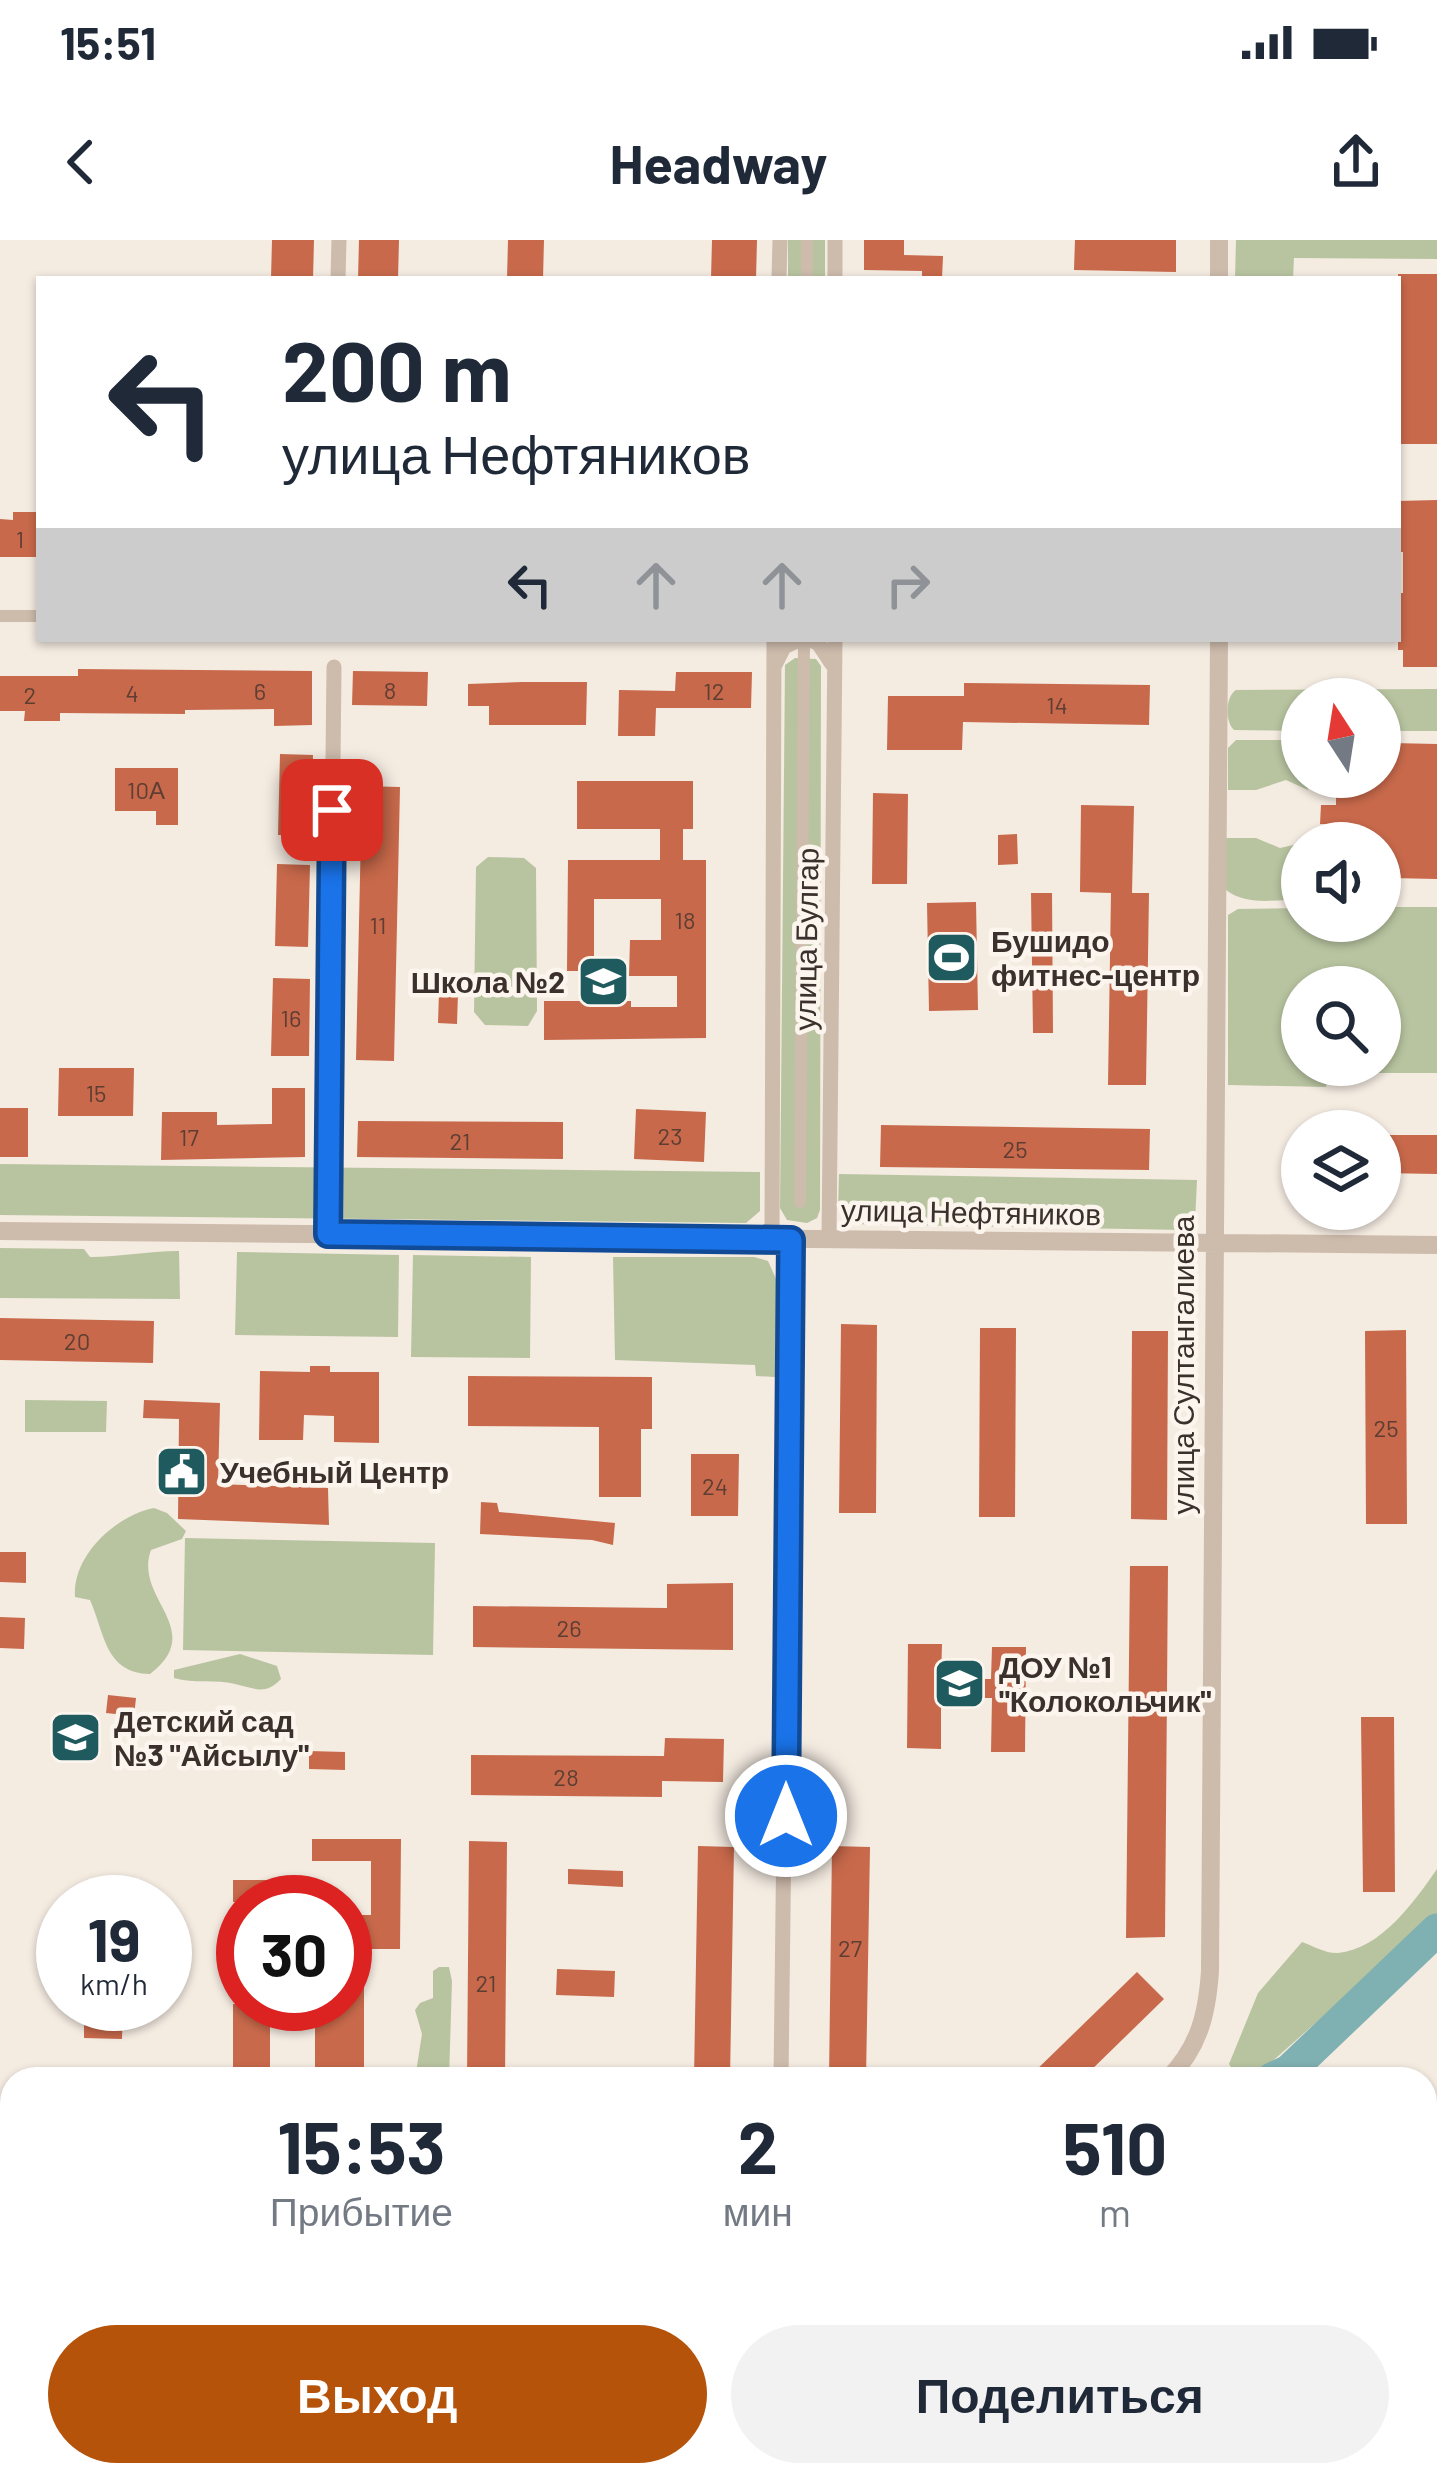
<!DOCTYPE html>
<html lang="ru">
<meta charset="utf-8">
<style>
body{margin:0;font-family:Barlow,sans-serif;background:#f2f2f3;color:#1f2937;height:100vh;display:flex;flex-direction:column;font-size:45px;white-space:nowrap}
*{box-sizing:border-box;margin:0}
p{font-size:39px;color:#747a83}
.icon{flex:none;width:66px;height:66px;fill:none;stroke:currentColor;stroke-width:2;stroke-linecap:round;stroke-linejoin:round}
.map{position:relative;flex:1;overflow:hidden}
.sheet{position:absolute;left:0px;top:1827px;width:1437px;height:420px;display:flex;flex-direction:column;background:#fff;border-radius:36px 36px 0 0;box-shadow:0 3px 9px #0004}
.sheet>*{flex:none}
.guide{position:absolute;left:36px;top:36px;width:1365px;height:366px;border-radius:0px;box-shadow:0 3px 9px #0004;background:#fff;color:#1f2937;overflow:hidden}
.needle{width:78px;rotate:348deg}
.buttons{position:absolute;left:1281px;top:438px;display:grid;gap:24px}
.buttons a{display:grid;place-items:center;width:120px;height:120px;border-radius:50%;background:#fff;box-shadow:0 3px 9px #0004;font-size:60px}
.speed{position:absolute;left:36px;top:1635px;display:flex;gap:24px;font-size:60px;font-weight:700;text-align:center}
.speed>*{display:grid;place-content:center;width:156px;height:156px;border-radius:50%;background:#fff;box-shadow:0 3px 9px #0004;line-height:1}
.speed small{font-size:30px;font-weight:400}
.speed .limit{border:18px solid #d22;background:#fff;color:#111}
.pin{position:absolute;display:grid;place-items:center;width:102px;height:102px;color:#fff;margin:-51px;border-radius:24px;box-shadow:0 6px 18px #0006}
.me{position:absolute;width:132px;margin:-66px;rotate:0deg;stroke-linejoin:round;filter:drop-shadow(0 0 9px #0008)}
.turn{display:flex;align-items:center;gap:42px;height:252px;padding:0 48px;font-size:54px}
.turn .icon{width:156px;height:156px;stroke-width:2.5}
.turn b{display:block;font-size:84px;line-height:102px}
.lanes{display:flex;align-items:center;height:114px;padding:0 48px;background:#0003;justify-content:center;gap:60px;direction:ltr}
.lanes .off{opacity:.35}
.eta{display:flex;justify-content:space-evenly;align-items:center;height:204px;text-align:center}
.eta b{font-size:72px;font-weight:700;line-height:84px}
.button{display:flex;gap:24px;margin-top:auto;padding:24px 48px}
.button a{flex:1;height:138px;border-radius:72px;background:#b45309;color:#fff;font-size:48px;font-weight:700;line-height:138px;text-align:center}
.button a+a{background:#f2f2f3;color:#1f2937}
.status{display:flex;justify-content:space-between;align-items:center;height:84px;padding:0 60px;background:#fff;direction:ltr}
.status svg{height:33px;fill:currentColor}
header{display:flex;justify-content:space-between;align-items:center;height:156px;padding:0 48px;background:#fff;font-size:54px;font-weight:700}
.map>svg:first-child{display:block}
</style>
<div class="status"><b>15:51</b><svg viewBox="0 0 49 12"><path d="M0 12V9h3v3zM5 12V6h3v6zM10 12V3h3v9zM15 12V0h3v12zM26 1h20v11H26zM47 4h2v5h-2z"/></svg></div>
<header><svg class="icon" aria-label="back" viewBox="0 0 24 24"><path d="M15 5l-7 7 7 7"/></svg>Headway<svg class="icon" aria-label="share" viewBox="0 0 24 24"><path d="M12 15V3M7 8l5-5 5 5M5 13v7h14v-7"/></svg></header>
<div class="map">
<svg width="1437" height="2247" viewBox="0 0 1437 2247">
<rect width="100%" height="100%" fill="#f4ebe1"/>
<path fill="#b8c4a0" fill-rule="evenodd" d="M788,0H825V39H788Z
M1236,0H1437V19L1294,18L1293,39H1235Z
M795,418L816,419L821,426L820,970L817,978L807,983L787,980L780,968L785,425Z
M1437,449V491H1380V459H1302V491L1234,490C1225,482 1225,457 1236,450Z
M1236,500H1302V537H1307L1308,550L1286,540L1256,550H1228V508Z
M1226,598H1256L1280,608L1302,603V659C1276,660 1247,666 1226,650Z
M488,617L524,618L536,628L537,771L528,786L485,785L474,772L476,627Z
M1380,667H1437V833H1327L1326,847L1228,845V675L1238,669L1302,668V681H1380ZM1302,747H1380V825H1302Z
M0,924L760,932V971L746,983L0,975Z
M839,934L1197,940L1195,983L1184,990L849,984L838,969Z
M0,1008L84,1009L90,1017C121,1017 147,1011 179,1011L180,1059L0,1058Z
M237,1012L399,1015L398,1097L235,1095Z
M413,1015L531,1017L530,1118L411,1117Z
M613,1017H754L768,1021L777,1041L775,1137L756,1136L755,1125L615,1120Z
M25,1160L107,1161L106,1192H25Z
M154,1268L167,1273L186,1291L182,1299L151,1310C133,1359 208,1389 150,1434C105,1433 105,1394 90,1360L75,1357C72,1315 117,1275 154,1268Z
M185,1298L435,1303L433,1415L183,1410Z
M240,1414L277,1426L281,1439C265,1456 254,1448 235,1444C216,1439 194,1444 174,1438V1430Z
M1437,1629V1707L1404,1705L1252,1839H1238L1229,1824L1258,1753L1302,1702C1313,1706 1327,1714 1338,1713C1381,1709 1414,1662 1437,1629Z
M439,1727H449L452,1741L449,1839H415L422,1794L415,1770L420,1763L433,1758V1731Z
M394,2235H479V2247H394Z"/>
<g fill="none" stroke-linecap="round" stroke-linejoin="round">
<path stroke="#7fb0b2" stroke-width="33" d="M1272,1839L1289,1831L1437,1690
M1017,2247L1026,2235"/>
</g>
<path fill="#c8694b" d="M272,0H314L313,39H271Z
M359,0H399L398,39H358Z
M508,0H544L543,39H507Z
M712,0H757L756,39H711Z
M864,0H904V15L943,16L942,39H922V31L864,30Z
M1075,0H1176V32L1074,30Z
M1398,34H1437V204H1398Z
M1437,260V427H1403V410H1398V353H1403V312H1398V261Z
M13,272H39V317H0V279L13,280Z
M78,429L312,431V485L274,486V469L185,470V474L60,473V481H24L25,471H0V436H78Z
M353,431L428,432L427,466L352,465Z
M676,432H752L751,468H656L655,496H618L619,450L675,451Z
M522,442H587L586,485H489V466H468V444Z
M964,443L1150,445L1149,485L963,482L962,510H887L888,456H964Z
M1391,503L1437,504V639L1391,638V625H1380V603H1335V585L1320,584L1321,565H1336V537H1380V526L1391,527Z
M280,514L313,515L311,596L278,595Z
M115,528H178V585H156V571H115Z
M577,541H693V589H683V620H706V798L544,800V761H631V767H677V736H629L630,700H661V659H594V731H567L568,620H660V589H577Z
M362,546L400,547L394,821L356,820Z
M873,553L908,554L907,644H872Z
M1081,565L1134,566L1132,653H1149L1146,845H1108L1111,653L1080,652Z
M1017,594L1018,624L998,625V595Z
M277,624L310,625L308,707L275,706Z
M1031,653H1052L1053,793H1033Z
M976,662L978,770L929,771L927,663Z
M273,738L310,739L309,816H271Z
M439,753H458L457,784L438,783Z
M59,828H134L133,876H58Z
M272,848H305V917L161,920L162,872H217V885L272,884Z
M0,868H28V917H0Z
M636,869L706,872L704,922L634,919Z
M358,881L563,882V919L357,917Z
M881,885L1150,889L1149,930L880,927Z
M1380,895H1437V934L1380,933Z
M0,1078L154,1081L153,1123L0,1120Z
M841,1084L877,1085L876,1273H839Z
M980,1088H1016L1015,1277H979Z
M1406,1090L1407,1284H1366L1365,1091Z
M1132,1091H1168L1167,1280L1131,1279Z
M310,1126H330V1132H379V1203L334,1202V1176L304,1175L303,1200H259L260,1131L310,1132Z
M468,1136L652,1137V1189H641V1257H599V1187L468,1186Z
M144,1160L220,1163L218,1244L328,1248L329,1285L178,1279L179,1179L143,1178Z
M691,1214H739L738,1276H691Z
M481,1262L497,1263L499,1272L615,1283L613,1305L592,1300L480,1294Z
M0,1312H26V1343L0,1342Z
M1130,1326H1168L1165,1697L1126,1698Z
M733,1343V1410L473,1407V1366L667,1368V1344Z
M0,1377L25,1378L24,1409L0,1408Z
M908,1404H942L941,1439H991L992,1407H1026L1025,1512H991L992,1458H941V1509L907,1508Z
M108,1455L136,1458L134,1476L106,1473Z
M1361,1477H1394L1395,1652H1363Z
M665,1498L724,1499L723,1542L662,1541V1557L471,1555V1515L664,1516Z
M309,1511L345,1512V1530L309,1529Z
M312,1599H401L400,1709H347V1675H371V1621H312Z
M469,1601L507,1602L505,1839H467Z
M698,1606L734,1607L730,1839H694Z
M832,1606L870,1607L866,1839H829Z
M568,1629L623,1631V1647L568,1644Z
M233,1640H271V1662H233Z
M87,1644L125,1645V1662H86Z
M557,1729L615,1731L614,1757L556,1755Z
M1137,1732L1164,1759L1082,1839H1027Z
M345,1740H364V1834H315V1764H345Z
M84,1764H123L122,1799L84,1798Z
M233,1764H270V1835L266,1839L233,1835Z"/>
<g fill="none" stroke-linecap="round" stroke-linejoin="round">
<path stroke="#cdbbac" stroke-width="12" d="M807,39V0
M0,376H39
M800,962L804,399"/>
<path stroke="#cdbbac" stroke-width="15" d="M835,0V39
M338,39L339,0
M779,39L780,0
M806,399L818,403L832,424
M775,425L784,407L801,399
M328,994L334,427
M772,999L774,399
M829,1000L835,399
M781,1839L791,1000
M0,2054H12"/>
<path stroke="#cdbbac" stroke-width="18" d="M1219,0V39
M0,991L1437,1005
M1168,1839C1199,1807 1207,1775 1210,1731L1219,399
M887,2247V2235"/>
</g>
<g fill="none" stroke-linecap="round" stroke-linejoin="round">
<defs>
<path id="route" d="M332,570L328,994L791,1000L786,1576"/>
</defs>
<use href="#route" stroke="#114b97" stroke-width="30"/>
<use href="#route" stroke="#1a73e8" stroke-width="21"/>
</g>
<defs>
<symbol id="stadium-square" viewBox="-11 -11 22 22"><rect x="-9" y="-9" width="18" height="18" rx="4" fill="#1f5a5e" stroke="#fbf5ee"/><path d="M0-5a6.5 5 0 1 0 0 10a6.5 5 0 1 0 0-10ZM-3.5-1.8h7v3.6h-7Z" fill="#fff"/></symbol>
<symbol id="school-square" viewBox="-11 -11 22 22"><rect x="-9" y="-9" width="18" height="18" rx="4" fill="#1f5a5e" stroke="#fbf5ee"/><path d="M0-5L7-2L0 1L-7-2ZM-4 1L0 2.5L4 1V4Q0 6-4 4Z" fill="#fff"/></symbol>
<symbol id="civic-square" viewBox="-11 -11 22 22"><rect x="-9" y="-9" width="18" height="18" rx="4" fill="#1f5a5e" stroke="#fbf5ee"/><path d="M-.6-6.5H3V-4.5H.6V-3L4-1V1h2V6H-6V1h2V-1L-.6-3ZM-1.2 2.5V6h2.4V2.5Z" fill="#fff"/></symbol>
</defs>
<g fill-rule="evenodd">
<use href="#stadium-square" x="922" y="688" width="59" height="59"/>
<use href="#school-square" x="574" y="712" width="59" height="59"/>
<use href="#civic-square" x="152" y="1202" width="59" height="59"/>
<use href="#school-square" x="930" y="1414" width="59" height="59"/>
<use href="#school-square" x="46" y="1468" width="59" height="59"/>
</g>
<g text-anchor="middle" dominant-baseline="central" stroke-width="9" stroke-linejoin="round" paint-order="stroke">
<g font-size="24" fill="#5e3e33">
<text x="20" y="298">1</text>
<text x="390" y="449">8</text>
<text x="260" y="450">6</text>
<text x="714" y="450">12</text>
<text x="132" y="452">4</text>
<text x="30" y="454">2</text>
<text x="1057" y="464">14</text>
<text x="146" y="549">10А</text>
<text x="685" y="679">18</text>
<text x="378" y="684">11</text>
<text x="291" y="777">16</text>
<text x="96" y="852">15</text>
<text x="670" y="895">23</text>
<text x="189" y="896">17</text>
<text x="460" y="900">21</text>
<text x="1015" y="908">25</text>
<text x="77" y="1100">20</text>
<text x="1386" y="1187">25</text>
<text x="715" y="1245">24</text>
<text x="569" y="1387">26</text>
<text x="566" y="1536">28</text>
<text x="850" y="1707">27</text>
<text x="486" y="1742">21</text>
</g>
<g font-size="30" fill="#3b302b" stroke="#fbf5ee">
<text transform="translate(805 699) rotate(-89)">улица Булгар</text>
<text transform="translate(971 971) rotate(1)">улица Нефтяников</text>
<text transform="translate(1182 1125) rotate(-90)">улица Султангалиева</text>
</g>
<g font-size="30" font-weight="bold" fill="#3b302b" stroke="#fbf5ee" text-anchor="start">
<text x="991" y="700">Бушидо<tspan x="991" dy="34">фитнес-центр</tspan></text>
<text x="565" y="741" text-anchor="end">Школа №2</text>
<text x="220" y="1231">Учебный Центр</text>
<text x="999" y="1426">ДОУ №1<tspan x="999" dy="34">"Колокольчик"</tspan></text>
<text x="114" y="1480">Детский сад<tspan x="114" dy="34">№3 "Айсылу"</tspan></text>
</g>
</g>
</svg>
<div class="buttons">
<a><svg class="needle" viewBox="-14 -14 28 28"><path d="M0-13l5 13h-10z" fill="#e53935"/><path d="M0 13l5-13h-10z" fill="#747a83"/></svg></a>
<a><svg class="icon" aria-label="sound" viewBox="0 0 24 24"><path d="M4 9h4l5-4v14l-5-4H4zM17 9q2 3 0 6"/></svg></a>
<a><svg class="icon" aria-label="search" viewBox="0 0 24 24"><circle cx="10" cy="10" r="6"/><path d="M15 15l6 6"/></svg></a>
<a><svg class="icon" aria-label="layers" viewBox="0 0 24 24"><path d="M12 4l9 5-9 5-9-5zM3 14l9 5 9-5"/></svg></a>
</div>
<div class="speed"><div>19<small>km/h</small></div><div class="limit">30</div></div>
<div class="pin" style="left:332px;top:570px;background:#d93025"><svg class="icon" aria-label="arrive" viewBox="0 0 24 24"><path d="M6 21V4h12l-3 4 3 4H6"/></svg></div>
<svg class="me" style="left:786px;top:1576px" viewBox="-20 -20 40 40"><circle r="17" fill="#1a73e8" stroke="#fff" stroke-width="3"/><path d="M0-11L8 9 0 5-8 9z" fill="#fff"/></svg>
<div class="guide">
<div class="turn"><svg class="icon" aria-label="left" viewBox="0 0 24 24"><path d="M17 20v-9H6M10 6l-5 5 5 5"/></svg><div><b>200 m</b>улица Нефтяников</div></div>
<div class="lanes"><svg class="icon" aria-label="left" viewBox="0 0 24 24"><path d="M17 20v-9H6M10 6l-5 5 5 5"/></svg><svg class="icon off" aria-label="ahead" viewBox="0 0 24 24"><path d="M12 20V5M6 11l6-6 6 6"/></svg><svg class="icon off" aria-label="ahead" viewBox="0 0 24 24"><path d="M12 20V5M6 11l6-6 6 6"/></svg><svg class="icon off" aria-label="right" viewBox="0 0 24 24"><path d="M7 20v-9h11M14 6l5 5-5 5"/></svg></div>
</div>
<section class="sheet">
<div class="eta">
<div><b>15:53</b><p>Прибытие</p></div>
<div><b>2</b><p>мин</p></div>
<div><b>510</b><p>m</p></div>
</div>
<div class="button"><a>Выход</a><a>Поделиться</a></div>
</section>
</div>
